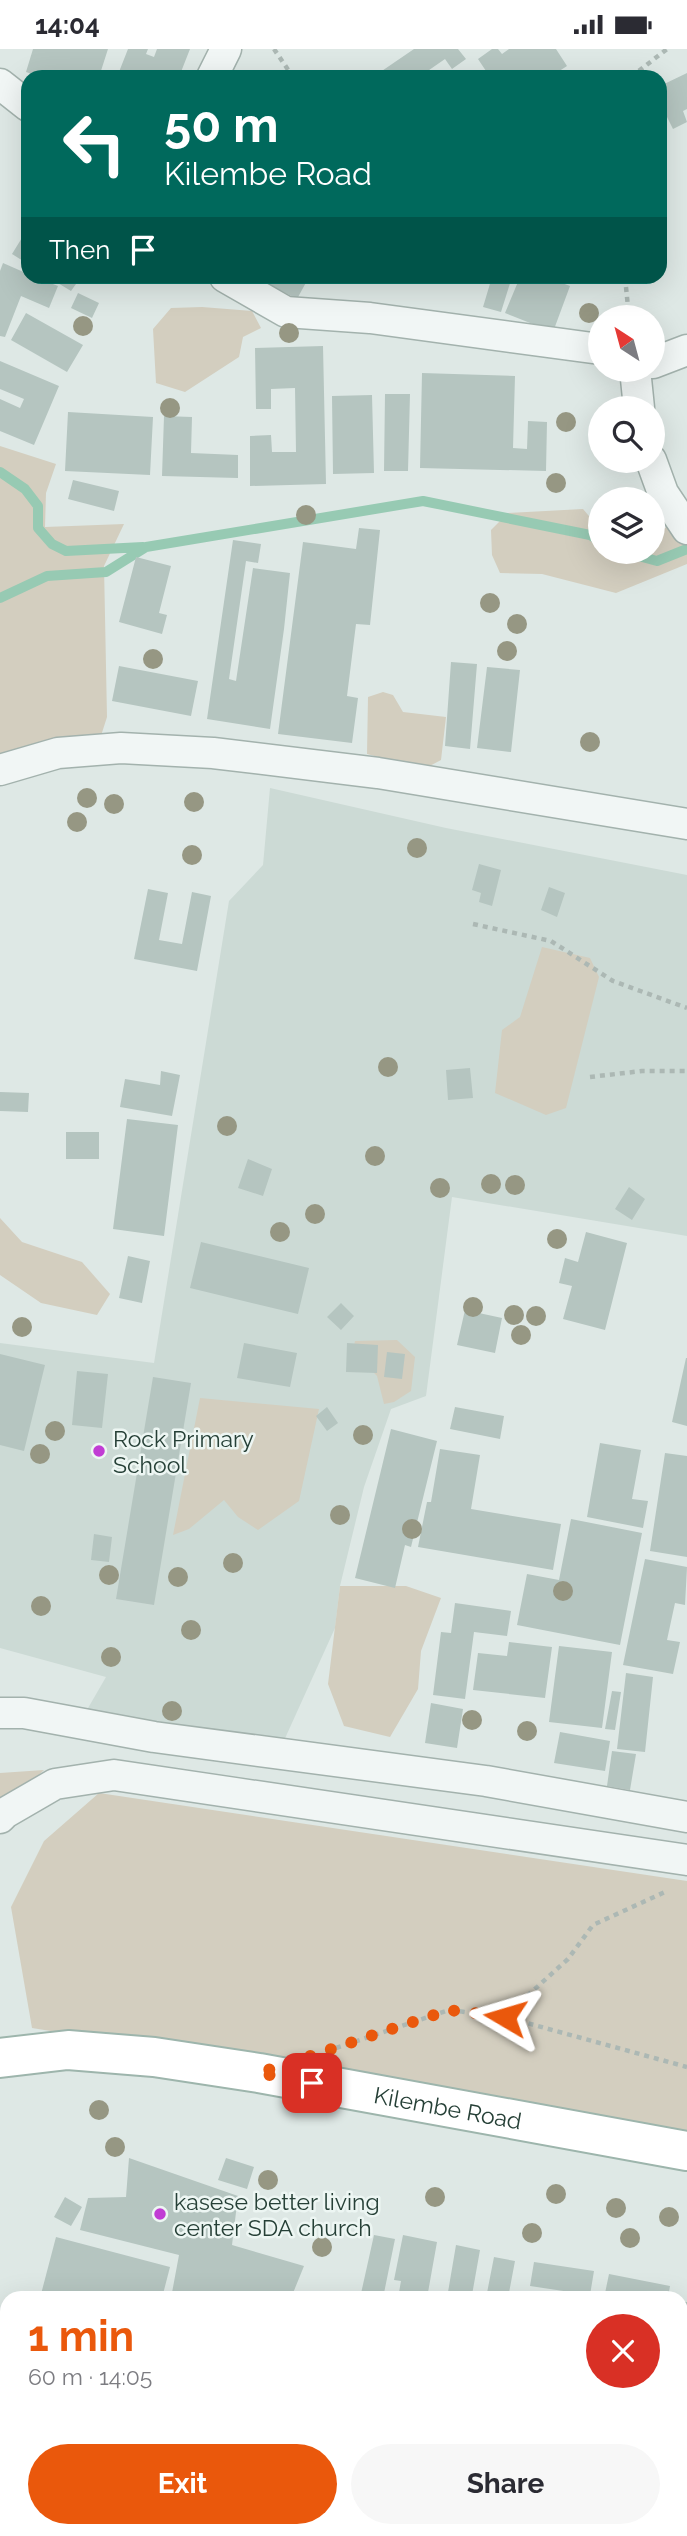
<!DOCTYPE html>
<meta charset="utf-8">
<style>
body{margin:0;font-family:Raleway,sans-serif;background:#f7f7f7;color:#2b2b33;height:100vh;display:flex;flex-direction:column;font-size:26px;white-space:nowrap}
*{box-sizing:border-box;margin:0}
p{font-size:23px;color:#7c7c81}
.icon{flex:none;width:38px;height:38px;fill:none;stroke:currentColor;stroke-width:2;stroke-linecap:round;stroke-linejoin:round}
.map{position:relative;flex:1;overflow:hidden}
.drawer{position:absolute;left:0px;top:2242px;width:688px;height:247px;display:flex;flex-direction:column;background:#fff;border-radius:21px 21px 0 0;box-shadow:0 7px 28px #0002}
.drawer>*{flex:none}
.top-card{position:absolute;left:21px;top:21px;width:646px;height:214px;border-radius:21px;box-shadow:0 7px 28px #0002;background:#00695c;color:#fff;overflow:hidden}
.needle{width:46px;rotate:324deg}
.buttons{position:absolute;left:588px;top:256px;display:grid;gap:14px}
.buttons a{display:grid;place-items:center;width:77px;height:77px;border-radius:50%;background:#fff;box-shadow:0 7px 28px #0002;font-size:35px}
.pin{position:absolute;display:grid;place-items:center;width:60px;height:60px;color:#fff;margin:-30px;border-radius:14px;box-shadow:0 4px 10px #0006}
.me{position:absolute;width:77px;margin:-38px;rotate:277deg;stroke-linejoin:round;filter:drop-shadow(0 0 5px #0008)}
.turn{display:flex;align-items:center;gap:24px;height:147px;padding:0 28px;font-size:32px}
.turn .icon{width:91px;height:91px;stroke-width:2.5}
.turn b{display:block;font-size:49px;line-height:60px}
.then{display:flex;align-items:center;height:66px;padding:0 28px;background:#0003;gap:14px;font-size:26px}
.round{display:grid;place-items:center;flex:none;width:74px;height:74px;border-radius:37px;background:#f7f7f7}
.head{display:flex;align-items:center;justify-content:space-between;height:119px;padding:0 28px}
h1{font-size:42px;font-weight:700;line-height:52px;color:#ea580c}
.action{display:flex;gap:14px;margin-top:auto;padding:14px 28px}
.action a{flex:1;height:80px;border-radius:42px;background:#ea580c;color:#fff;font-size:28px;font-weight:700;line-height:80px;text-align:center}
.action a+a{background:#f7f7f7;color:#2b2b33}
.status{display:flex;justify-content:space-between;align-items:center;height:49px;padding:0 35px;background:#fff;direction:ltr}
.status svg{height:19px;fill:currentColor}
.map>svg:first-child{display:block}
</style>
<div class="status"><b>14:04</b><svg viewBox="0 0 49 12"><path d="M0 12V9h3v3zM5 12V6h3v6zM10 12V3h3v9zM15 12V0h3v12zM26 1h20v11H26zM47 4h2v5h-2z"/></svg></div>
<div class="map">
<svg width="687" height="2487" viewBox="0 0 687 2487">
<rect width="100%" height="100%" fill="#dee8e5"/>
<path fill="#ccdad5" d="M270,739L446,779L687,826V1187L452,1148L426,1347L391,1360L364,1438L340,1537L335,1579L277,1707L73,1685L106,1628L0,1599V1294L154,1314L229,852L263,816Z"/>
<path fill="#d3cebf" d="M202,258L252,262L261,279L243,288L239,308L185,343L156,334L153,280L171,259Z
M0,397L56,415L46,444L45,478L124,475L104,517L107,668L99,693L0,724Z
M583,460L600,480V502H653V489L687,461V515L616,544L542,525L500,524L492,506L491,481L508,464Z
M383,643L393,646L403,663L446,668L441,711L424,720L367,705L368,648Z
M542,898L590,909L599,928L566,1059L546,1066L495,1044L502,981L520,968Z
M0,1169L22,1193L82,1213L110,1245L97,1266L41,1254L0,1226Z
M397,1291L415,1308L411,1342L394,1353L384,1355L377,1327L353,1302L355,1292Z
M200,1349L319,1360L299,1452L258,1481L238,1468L224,1451L189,1480L173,1486Z
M340,1537H406L441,1549L421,1602L418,1640L390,1688L344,1677L328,1635Z
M44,1721L0,1764V1724Z
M99,1744L687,1832V2084L32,1979L11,1858L44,1792Z"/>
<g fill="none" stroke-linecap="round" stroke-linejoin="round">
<path stroke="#97cab3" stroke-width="10" d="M0,423L25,440L38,457V479L52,495L66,502L143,498
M620,502L657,512L687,500
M0,549L47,527L106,523L146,498L423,452L590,486L600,492"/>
</g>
<path fill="#b5c5c0" d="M33,0H108L99,28H41L26,23Z
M128,0H148L146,5L154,8L157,0H190L179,28H117Z
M414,0H458L466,10L452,20L445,10L419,28H373Z
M492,0H498L502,5L509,0H556L567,17L550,28H490L478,10Z
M687,24V60L683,62L687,73L673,80L660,54V37Z
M28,179V215L12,205Z
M3,214L28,225V228H35L58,237L49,259L21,247L5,288L0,287V222Z
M48,228H81L71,242Z
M255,228H309L297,250Z
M492,228H512L501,263L483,258Z
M520,228H546L570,237L553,283L505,264Z
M78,244L99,254L92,269L71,259Z
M26,264L83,296L67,323L11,291Z
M323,297L326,435L250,437V387L271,386L272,403H296L295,339L271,340V360H256L255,299Z
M0,312L59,337L34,396L0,382V350L20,359L24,350L0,340Z
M422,324L515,327L513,399L527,400L528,372L547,373L546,422L420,419Z
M385,345H410L408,422H384Z
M372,346L374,424L333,425L332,347Z
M68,363L153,368L150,426L65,422Z
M164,367L192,368L191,404L238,406V429L162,427Z
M73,431L119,442L114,462L68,450Z
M359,479L380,481L370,576L356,575L347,647L358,649L352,694L278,685L303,493L356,500Z
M233,491L261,495L258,514L246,512L229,630L236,632L253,519L290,524L284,580L270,680L207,670Z
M136,508L171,517L159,564L167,566L162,585L119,573Z
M451,613L477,615L470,700L445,697Z
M119,617L198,632L191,667L112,652Z
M487,618L520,621L511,703L477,699Z
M479,815L501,821L492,857L479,853L481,844L472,841Z
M549,838L565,844L557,868L541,861Z
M148,840L168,844L159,891L182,895L192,843L211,847L197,922L134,910Z
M470,1019L473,1049L448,1051L446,1021Z
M161,1022L180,1026L172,1067L120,1058L125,1030L160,1036Z
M0,1043L29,1044L28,1063L0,1062Z
M127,1070L178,1076L164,1187L113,1180Z
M66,1083H99V1110H66Z
M248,1110L272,1120L263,1147L238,1139Z
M629,1138L645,1150L632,1171L615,1160Z
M586,1183L627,1194L605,1281L563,1270L572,1237L559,1234L565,1209L578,1213Z
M201,1193L309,1219L298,1265L190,1239Z
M128,1207L150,1212L142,1254L119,1249Z
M341,1254L354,1267L341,1281L327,1268Z
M465,1261L502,1269L495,1304L457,1296Z
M244,1294L297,1304L290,1338L237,1329Z
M347,1294L378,1296L377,1324L346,1323Z
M387,1303L405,1305L402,1330L384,1328Z
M0,1305L45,1316L24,1402L0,1396Z
M686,1309H687V1377L672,1373Z
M77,1322L108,1325L102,1379L72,1376Z
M153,1328L191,1334L154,1556L116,1550Z
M327,1358L338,1374L327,1382L316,1367Z
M455,1358L504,1367L500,1390L450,1380Z
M391,1380L437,1392L411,1498L405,1496L395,1539L355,1529Z
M600,1394L641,1401L632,1450L648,1452L643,1479L587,1468Z
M440,1400L480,1406L471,1460L561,1475L553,1521L418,1498L427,1453H431Z
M665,1404L687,1407V1508L650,1502Z
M571,1470L642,1484L620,1596L517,1576L527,1525L559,1531Z
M94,1485L112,1488L109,1513L91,1511Z
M645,1510L687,1518L685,1556L675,1554L667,1591L680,1593L673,1625L623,1616Z
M455,1554L511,1562L507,1587L474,1583L465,1650L433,1646L441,1583L451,1584Z
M509,1593L552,1598L545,1649L473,1641L478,1604L507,1607Z
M559,1597L612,1603L602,1679L549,1673Z
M626,1624L653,1628L645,1703L617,1700Z
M612,1642L621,1643L615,1681L605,1680Z
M431,1654L463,1660L457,1699L425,1694Z
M560,1683L610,1692L605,1722L554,1714Z
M612,1702L636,1705L630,1741L607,1737Z
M129,2109L238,2147L232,2196L304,2217L291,2249H224L193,2243L192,2249H171L179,2206L80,2181L88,2149L126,2148Z
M226,2109L254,2118L247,2140L218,2131Z
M65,2148L82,2158L71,2177L54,2168Z
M374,2186L395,2190L383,2249H360Z
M403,2186L437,2193L427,2249H398L401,2232L394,2231Z
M56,2188L170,2218L162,2249H40Z
M456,2196L480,2201L472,2246L482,2249H447Z
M494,2208L515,2212L508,2249H486Z
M534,2213L594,2222L590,2246L530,2237Z
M609,2225L670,2237L668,2249H604Z
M684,2253H687V2350L684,2365H687V2417L681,2416V2271Z"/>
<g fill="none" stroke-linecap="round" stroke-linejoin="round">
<defs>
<path id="minor" d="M212,28L226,0
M0,35L28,57
M225,228L286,263L370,269L600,300
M653,314L687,301
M635,320L639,359
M651,411L663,444L687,480
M0,721L58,704L121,699L213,704L378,724L687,775
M0,1664H24L154,1688L486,1732L687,1768
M0,1769L5,1764L55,1735L114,1726L687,1811
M681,2473H687
M524,2487L573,2482"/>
<g id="primary">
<path id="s1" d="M0,2009L68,2001L154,2008L259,2024L687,2102"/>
</g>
</defs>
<use href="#minor" stroke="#a3b2ad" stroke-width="33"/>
<use href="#primary" stroke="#9db5ac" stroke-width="42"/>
<path stroke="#acb8b4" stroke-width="4.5" stroke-dasharray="5 5" stroke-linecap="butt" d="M274,0L293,28
M631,28L667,0
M625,228L629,268
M473,875L551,892L613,932L687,959
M590,1028L642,1022H687
M505,1967L568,1910L593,1876L667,1842
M336,1999L449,1961L505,1968L687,2018"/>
<use href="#minor" stroke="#f1f6f5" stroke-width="30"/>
<use href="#primary" stroke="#fff" stroke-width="38"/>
</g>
<g fill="#969783">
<circle cx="589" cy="264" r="10"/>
<circle cx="83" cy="277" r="10"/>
<circle cx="289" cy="284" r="10"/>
<circle cx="170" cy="359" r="10"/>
<circle cx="566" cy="373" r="10"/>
<circle cx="556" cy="434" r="10"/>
<circle cx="306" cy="466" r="10"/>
<circle cx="490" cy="554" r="10"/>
<circle cx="517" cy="575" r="10"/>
<circle cx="507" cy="602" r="10"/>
<circle cx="153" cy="610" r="10"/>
<circle cx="590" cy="693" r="10"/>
<circle cx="87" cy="749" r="10"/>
<circle cx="194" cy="753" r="10"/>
<circle cx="114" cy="755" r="10"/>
<circle cx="77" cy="773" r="10"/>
<circle cx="417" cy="799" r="10"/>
<circle cx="192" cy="806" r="10"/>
<circle cx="388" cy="1018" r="10"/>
<circle cx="227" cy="1077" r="10"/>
<circle cx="375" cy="1107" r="10"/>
<circle cx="491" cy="1135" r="10"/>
<circle cx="515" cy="1136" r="10"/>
<circle cx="440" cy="1139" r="10"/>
<circle cx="315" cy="1165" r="10"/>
<circle cx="280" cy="1183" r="10"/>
<circle cx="557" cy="1190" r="10"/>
<circle cx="473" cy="1258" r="10"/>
<circle cx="514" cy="1266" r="10"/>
<circle cx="536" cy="1267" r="10"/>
<circle cx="22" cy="1278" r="10"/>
<circle cx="521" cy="1286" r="10"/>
<circle cx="55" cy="1382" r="10"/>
<circle cx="363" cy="1386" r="10"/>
<circle cx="40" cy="1405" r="10"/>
<circle cx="340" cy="1466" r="10"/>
<circle cx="412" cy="1480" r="10"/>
<circle cx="233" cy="1514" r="10"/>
<circle cx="109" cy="1526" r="10"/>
<circle cx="178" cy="1528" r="10"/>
<circle cx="563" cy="1542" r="10"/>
<circle cx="41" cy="1557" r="10"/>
<circle cx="191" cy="1581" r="10"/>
<circle cx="111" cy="1608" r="10"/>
<circle cx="172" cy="1662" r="10"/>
<circle cx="472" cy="1671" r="10"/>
<circle cx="527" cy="1682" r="10"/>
<circle cx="99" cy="2061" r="10"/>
<circle cx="115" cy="2098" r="10"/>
<circle cx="268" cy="2131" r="10"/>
<circle cx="556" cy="2145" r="10"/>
<circle cx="435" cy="2148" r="10"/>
<circle cx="616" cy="2159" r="10"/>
<circle cx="669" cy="2168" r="10"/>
<circle cx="532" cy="2184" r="10"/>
<circle cx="630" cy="2189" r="10"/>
<circle cx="322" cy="2198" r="10"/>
</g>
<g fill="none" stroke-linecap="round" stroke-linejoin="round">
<path stroke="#ea580c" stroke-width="12" stroke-dasharray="0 21.6" d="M312,2034L259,2024L449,1961L505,1968"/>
</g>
<g fill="#c13cd4" stroke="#edf6f3" stroke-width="2.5">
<circle cx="99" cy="1402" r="7"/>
<circle cx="160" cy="2165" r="7"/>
</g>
<g text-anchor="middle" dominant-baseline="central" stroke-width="5" stroke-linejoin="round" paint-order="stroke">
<g font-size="23" fill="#264037" stroke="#edf6f3" text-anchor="start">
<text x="113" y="1389">Rock Primary<tspan x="113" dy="26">School</tspan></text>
<text x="174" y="2152">kasese better living<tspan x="174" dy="26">center SDA church</tspan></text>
</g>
<g font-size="23" fill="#264037" stroke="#edf6f3">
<text stroke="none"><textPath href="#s1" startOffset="453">Kilembe Road</textPath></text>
</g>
</g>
</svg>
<div class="buttons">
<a><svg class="needle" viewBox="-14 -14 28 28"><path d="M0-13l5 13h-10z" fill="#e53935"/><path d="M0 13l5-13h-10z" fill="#7c7c81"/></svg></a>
<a><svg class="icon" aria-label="search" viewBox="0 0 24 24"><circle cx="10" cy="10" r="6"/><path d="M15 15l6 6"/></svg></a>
<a><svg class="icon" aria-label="layers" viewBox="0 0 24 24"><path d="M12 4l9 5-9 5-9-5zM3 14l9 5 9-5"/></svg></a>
</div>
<div class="pin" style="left:312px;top:2034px;background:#d93025"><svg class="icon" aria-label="arrive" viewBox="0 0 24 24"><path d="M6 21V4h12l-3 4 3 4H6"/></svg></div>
<svg class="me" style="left:505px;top:1968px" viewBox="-20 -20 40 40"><path d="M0-17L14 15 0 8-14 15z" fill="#ea580c" stroke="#fff" stroke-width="4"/></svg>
<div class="top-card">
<div class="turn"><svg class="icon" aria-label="left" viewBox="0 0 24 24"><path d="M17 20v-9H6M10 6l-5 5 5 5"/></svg><div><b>50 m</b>Kilembe Road</div></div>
<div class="then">Then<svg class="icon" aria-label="arrive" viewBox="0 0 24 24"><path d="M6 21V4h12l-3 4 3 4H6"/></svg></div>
</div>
<section class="drawer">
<div class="head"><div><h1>1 min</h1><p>60 m · 14:05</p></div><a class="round" style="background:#d93025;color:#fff"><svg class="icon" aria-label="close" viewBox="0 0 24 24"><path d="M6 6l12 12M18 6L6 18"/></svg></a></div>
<div class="action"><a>Exit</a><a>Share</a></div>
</section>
</div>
